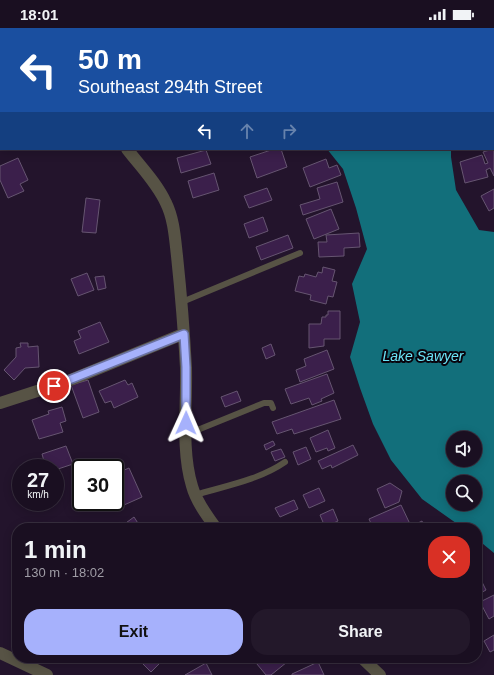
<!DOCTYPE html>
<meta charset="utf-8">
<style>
body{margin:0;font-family:Helvetica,sans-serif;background:#23182a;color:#f1f3f6;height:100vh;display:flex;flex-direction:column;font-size:15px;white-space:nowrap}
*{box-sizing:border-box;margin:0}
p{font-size:13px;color:#9f9ca5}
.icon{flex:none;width:22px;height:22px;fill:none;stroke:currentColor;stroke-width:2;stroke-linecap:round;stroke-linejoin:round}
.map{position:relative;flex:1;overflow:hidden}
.side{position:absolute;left:12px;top:495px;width:470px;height:140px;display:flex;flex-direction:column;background:#1a0f21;border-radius:16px;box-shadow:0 2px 10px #0003,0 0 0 1px #382f3f}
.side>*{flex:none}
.top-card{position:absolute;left:0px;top:0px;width:494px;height:122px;box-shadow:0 2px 10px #0003,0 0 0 1px #382f3f;background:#1a4fa0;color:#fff;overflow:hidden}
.controls{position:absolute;left:446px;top:403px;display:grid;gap:8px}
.controls a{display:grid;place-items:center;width:36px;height:36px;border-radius:50%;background:#1a0f21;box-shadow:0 2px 10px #0003,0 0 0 1px #382f3f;font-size:20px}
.speed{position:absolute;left:12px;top:431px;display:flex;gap:8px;font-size:20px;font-weight:700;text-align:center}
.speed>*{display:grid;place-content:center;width:52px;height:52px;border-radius:50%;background:#1a0f21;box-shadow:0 2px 10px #0003,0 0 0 1px #382f3f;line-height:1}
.speed small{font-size:10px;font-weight:400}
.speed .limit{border:2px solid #111;border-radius:6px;background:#fff;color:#111}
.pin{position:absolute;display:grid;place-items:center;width:34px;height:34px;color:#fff;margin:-17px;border:2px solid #fff;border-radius:50%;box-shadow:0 1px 4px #0007}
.me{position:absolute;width:44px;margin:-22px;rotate:1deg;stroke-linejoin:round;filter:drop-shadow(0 0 3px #0008)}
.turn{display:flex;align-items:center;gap:14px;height:84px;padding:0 12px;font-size:18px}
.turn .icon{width:52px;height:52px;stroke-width:2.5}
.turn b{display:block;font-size:28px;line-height:34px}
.lanes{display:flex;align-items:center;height:38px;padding:0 12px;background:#0003;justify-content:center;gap:20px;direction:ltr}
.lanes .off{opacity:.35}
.round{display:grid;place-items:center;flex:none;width:42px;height:42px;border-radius:16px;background:#23182a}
.headline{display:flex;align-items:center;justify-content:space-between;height:68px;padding:0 12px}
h1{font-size:24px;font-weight:600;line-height:30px}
.cta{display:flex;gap:8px;margin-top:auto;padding:8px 12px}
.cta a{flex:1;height:46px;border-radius:16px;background:#a6b1fc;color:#111;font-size:16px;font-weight:600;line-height:46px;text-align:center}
.cta a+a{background:#23182a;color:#f1f3f6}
.status{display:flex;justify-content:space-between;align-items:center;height:28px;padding:0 20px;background:#1a0f21;direction:ltr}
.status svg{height:11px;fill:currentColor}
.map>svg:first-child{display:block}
</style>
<div class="status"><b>18:01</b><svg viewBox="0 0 49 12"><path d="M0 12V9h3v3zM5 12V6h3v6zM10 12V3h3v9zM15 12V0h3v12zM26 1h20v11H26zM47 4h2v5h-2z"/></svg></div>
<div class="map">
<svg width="494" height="647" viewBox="0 0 494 647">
<rect width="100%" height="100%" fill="#23142c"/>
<path fill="#126f7b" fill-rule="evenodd" d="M294,0H459L460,1H294Z
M327,121H451V129L456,162L479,202L494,204V525L477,511V500H463L422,471L391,432L373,396L360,360L350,329L360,294L352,256L367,221L356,180L343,141ZM453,410H475V432H453ZM453,454H475V476H453Z"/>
<path fill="#3b1f4b" stroke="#665571" d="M494,119V148L490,140L486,142L488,149L465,155L460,134L482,127L485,136L488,135L483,124L493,121Z
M274,121H281L287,139L257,150L250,129Z
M206,122L211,136L181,145L177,130Z
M18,130L28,152L20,156L24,163L8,170L0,152V138Z
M326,131L329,140L337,137L341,147L310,159L303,140Z
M214,145L219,162L193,170L188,153Z
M337,154L343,174L303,187L300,177L320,171L317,160Z
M267,160L272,172L249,180L244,168Z
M494,161V180L489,183L481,168Z
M86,170L100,172L96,205L82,204Z
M331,181L339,201L314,211L306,191Z
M263,189L268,203L249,210L244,196Z
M359,205L360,219L344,220V228L319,229L318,214H327L326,207Z
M288,207L293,220L261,232L256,219Z
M323,239L335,242L332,253L337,254L333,269L328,268L326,276L310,272L311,267L295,263L299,248L304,249L305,246L316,249L318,244L322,245Z
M87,245L94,262L78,268L71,251Z
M104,248L106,260L98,262L95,249Z
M328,283H340V311H324V318L309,320V296H321L322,289H326V287H328Z
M100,294L109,314L79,326L74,313L81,310L78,303Z
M20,315H28V319L38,318L39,339L25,340L14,352L4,342L16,329V320L21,319Z
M271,316L275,327L266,331L262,320Z
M327,322L334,341L300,354L296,342L306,338L304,331Z
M327,346L334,365L321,371L322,373L312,377L309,370L291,376L285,361Z
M88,352L99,384L83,390L71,357Z
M125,352L128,357L132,355L138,369L114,380L111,373L105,375L99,363Z
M237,363L241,373L225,379L221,369Z
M334,372L341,391L294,406L292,401L277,406L272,394Z
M62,379L66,393L60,395L63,404L39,411L32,392L49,386L48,383Z
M328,402L335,420L328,423L327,420L316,424L310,410Z
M273,413L275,417L266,422L264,417Z
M353,417L358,427L332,440L331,437L322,441L318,433Z
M66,418L73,436L55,442V440H46L42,426Z
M306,419L311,431L298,437L293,424Z
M281,421L285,429L275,433L271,424Z
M129,440L142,469L124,477L115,458V446Z
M390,455L402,463L399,474L385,480L377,461Z
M319,460L325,473L309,480L303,467Z
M294,472L298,481L280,489L275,480Z
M401,477L410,496L401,500H373L369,491Z
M333,481L338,493L325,499L320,487Z
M134,489L141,500H119Z
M422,493L425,500H408Z
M479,548L486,562L477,567V549Z
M494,567V588L489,591L480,574Z
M494,607V622L490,624L484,613Z
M141,630H157L161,634L151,644L139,632Z
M252,630H292L271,647H266Z
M318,634L324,647H292V646Z
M206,635L212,647H185Z"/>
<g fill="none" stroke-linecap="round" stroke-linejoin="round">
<path stroke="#575345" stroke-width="6" d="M60,1L63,0
M182,274L300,225
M186,404L200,401L264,375H271L273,380
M195,467C225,458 259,452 285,434"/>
<path stroke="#575345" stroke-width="12" d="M46,0L47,1
M127,121C140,138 157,155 166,175C174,191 175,211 177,228C181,266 184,303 186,340C187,378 181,422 192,458C196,473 207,488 216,500
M0,375L68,353L183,306
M362,630L380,647"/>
<path stroke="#575345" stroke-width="12" d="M0,625L47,647"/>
</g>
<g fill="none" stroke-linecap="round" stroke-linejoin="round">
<defs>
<path id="route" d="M54,358L184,306L186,339V395"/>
</defs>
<use href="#route" stroke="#6c73a4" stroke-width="10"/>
<use href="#route" stroke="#a6b1fc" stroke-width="7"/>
</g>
<g text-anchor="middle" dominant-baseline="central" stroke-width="4" stroke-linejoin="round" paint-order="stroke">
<g font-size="14" font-style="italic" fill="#6be5f7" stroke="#09040d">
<text x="423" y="328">Lake Sawyer</text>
</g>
</g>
</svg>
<div class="controls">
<a><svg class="icon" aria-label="sound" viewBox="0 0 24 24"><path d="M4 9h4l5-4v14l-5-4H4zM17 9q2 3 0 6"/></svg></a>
<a><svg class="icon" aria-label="search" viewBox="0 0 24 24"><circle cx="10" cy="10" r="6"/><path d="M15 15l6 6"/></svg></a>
</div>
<div class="speed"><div>27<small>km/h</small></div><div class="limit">30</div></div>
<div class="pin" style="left:54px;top:358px;background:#d93025"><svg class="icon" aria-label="arrive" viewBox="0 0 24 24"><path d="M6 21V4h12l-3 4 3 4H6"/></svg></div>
<svg class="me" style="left:186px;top:395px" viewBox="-20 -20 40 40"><path d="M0-17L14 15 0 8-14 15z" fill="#a6b1fc" stroke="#fff" stroke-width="4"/></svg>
<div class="top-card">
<div class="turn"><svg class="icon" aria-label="left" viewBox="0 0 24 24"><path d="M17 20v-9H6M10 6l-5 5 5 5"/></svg><div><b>50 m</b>Southeast 294th Street</div></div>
<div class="lanes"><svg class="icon" aria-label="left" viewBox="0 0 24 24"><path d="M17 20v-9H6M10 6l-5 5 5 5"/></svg><svg class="icon off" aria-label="ahead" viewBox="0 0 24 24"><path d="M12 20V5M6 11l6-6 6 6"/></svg><svg class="icon off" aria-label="right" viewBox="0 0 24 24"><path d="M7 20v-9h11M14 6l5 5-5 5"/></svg></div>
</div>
<section class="side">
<div class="headline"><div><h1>1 min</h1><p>130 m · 18:02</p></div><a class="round" style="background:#d93025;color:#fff"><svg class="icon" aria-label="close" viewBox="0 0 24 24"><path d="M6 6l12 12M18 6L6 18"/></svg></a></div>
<div class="cta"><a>Exit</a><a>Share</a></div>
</section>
</div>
